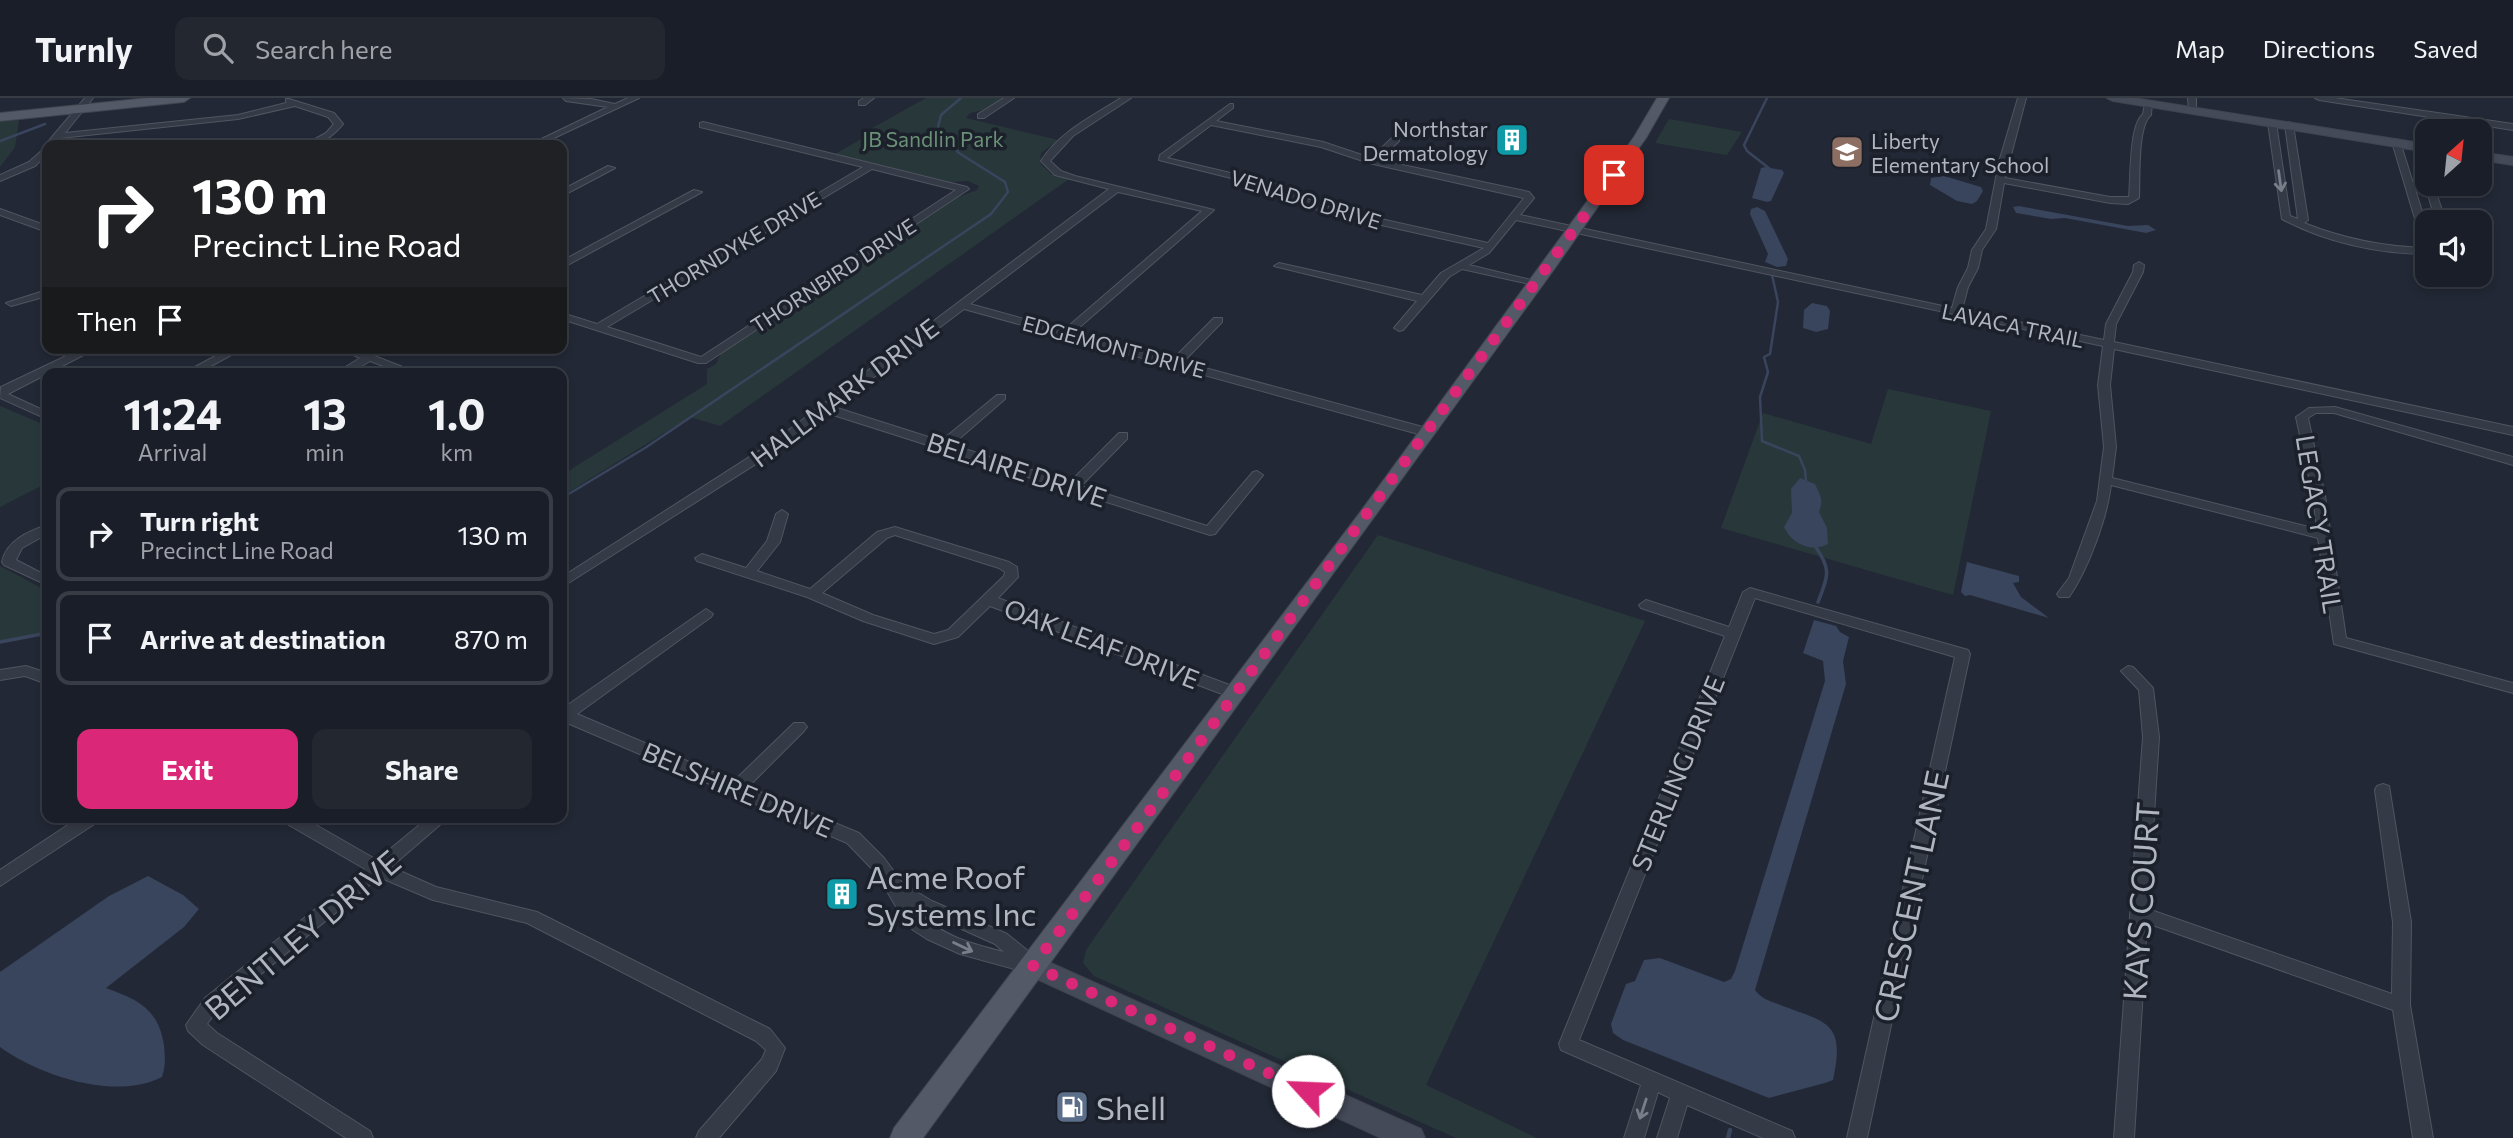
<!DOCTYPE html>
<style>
body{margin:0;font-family:Commissioner,sans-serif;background:#232730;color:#f1f3f6;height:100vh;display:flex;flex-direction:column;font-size:26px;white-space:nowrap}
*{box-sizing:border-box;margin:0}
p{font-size:23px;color:#9fa2a8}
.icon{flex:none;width:38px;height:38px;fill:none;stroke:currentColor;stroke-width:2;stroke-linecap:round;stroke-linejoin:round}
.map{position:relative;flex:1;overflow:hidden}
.panel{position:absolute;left:42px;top:270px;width:525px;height:455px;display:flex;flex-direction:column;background:#1a1e28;border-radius:14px;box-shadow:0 4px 10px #0003,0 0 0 2px #383c45}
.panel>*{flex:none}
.top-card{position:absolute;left:42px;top:42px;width:525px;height:214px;border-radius:14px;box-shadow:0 4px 10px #0003,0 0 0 2px #383c45;background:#202124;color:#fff;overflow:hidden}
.needle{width:46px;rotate:27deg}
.controls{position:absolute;left:2415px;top:21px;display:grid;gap:14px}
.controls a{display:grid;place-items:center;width:77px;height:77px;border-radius:14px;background:#1a1e28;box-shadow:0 4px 10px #0003,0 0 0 2px #383c45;font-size:35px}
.pin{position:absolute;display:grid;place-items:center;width:60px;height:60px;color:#fff;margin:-30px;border-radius:14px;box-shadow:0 4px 10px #0006}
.me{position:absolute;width:77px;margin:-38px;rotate:295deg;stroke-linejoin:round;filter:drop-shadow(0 0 5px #0008)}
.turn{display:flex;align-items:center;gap:24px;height:147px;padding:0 35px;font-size:32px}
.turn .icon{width:91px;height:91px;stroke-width:2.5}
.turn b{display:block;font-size:49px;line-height:60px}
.then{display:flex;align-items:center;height:66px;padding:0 35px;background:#0003;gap:14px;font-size:26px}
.eta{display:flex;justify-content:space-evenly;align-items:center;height:119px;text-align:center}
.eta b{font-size:42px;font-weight:700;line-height:49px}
.primary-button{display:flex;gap:14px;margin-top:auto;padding:14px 35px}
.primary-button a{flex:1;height:80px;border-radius:14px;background:#db2777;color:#fff;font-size:28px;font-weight:700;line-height:80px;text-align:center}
.primary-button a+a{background:#232730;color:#f1f3f6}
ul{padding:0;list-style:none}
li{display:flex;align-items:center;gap:21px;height:94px;margin:0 14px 10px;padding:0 21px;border:4px solid #383c45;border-radius:14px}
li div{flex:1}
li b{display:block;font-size:26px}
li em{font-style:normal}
header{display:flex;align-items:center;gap:42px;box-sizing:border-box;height:98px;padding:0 35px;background:#1a1e28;border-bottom:2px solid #383c45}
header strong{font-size:33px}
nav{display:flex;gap:38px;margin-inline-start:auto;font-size:24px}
.search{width:490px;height:63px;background:#232730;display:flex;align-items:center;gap:18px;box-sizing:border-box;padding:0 24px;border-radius:14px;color:#9fa2a8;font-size:26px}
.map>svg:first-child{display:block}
</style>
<header>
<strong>Turnly</strong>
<div class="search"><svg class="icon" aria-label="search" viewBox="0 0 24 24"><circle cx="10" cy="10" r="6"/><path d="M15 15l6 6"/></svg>Search here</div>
<nav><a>Map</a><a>Directions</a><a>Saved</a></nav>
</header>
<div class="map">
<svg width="2513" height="1040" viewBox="0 0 2513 1040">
<rect width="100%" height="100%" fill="#222835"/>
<path fill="#28383a" d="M926,0H1004L982,12L970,15L966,20L1058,42L1041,55L1040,65L1051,76L1069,81L720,328L690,319L562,398V377L707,286V271L716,266L721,255L959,99L977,92L979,88L968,83L952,84L835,56L870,36L865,34Z
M1669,21L1742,34L1727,57L1655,45Z
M19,22L15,49L0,69V24Z
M1888,291L1991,313L1953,497L1721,430L1763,315L1871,346Z
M0,308L47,328V385L0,409Z
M1378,437L1645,523L1426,987L1537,1040H1456L1094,878L1083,865L1086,852Z
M0,468L47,493V536L0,545Z"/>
<path fill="#39445d" d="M1765,69L1782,72L1784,75L1771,103L1767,104L1752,100L1761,70Z
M1944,78L1981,89L1983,93L1977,103L1972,106L1957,103L1930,87L1931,80Z
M2019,108L2128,128L2148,127L2156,132L2146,135L2065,120L2051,121L2016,115L2013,109Z
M1757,109L1765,113L1788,161L1786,168L1777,169L1765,164L1768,156L1750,116L1751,111Z
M1812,205L1827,208L1830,213L1828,231L1816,234L1803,230L1804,212Z
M1800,380L1815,386C1820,397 1824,401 1819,414L1827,430L1828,446C1811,455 1792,446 1784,429L1792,415L1791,391Z
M1967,464L2019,478V484L2013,485L2021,499L2049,520L1970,497L1965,498L1961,494Z
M1814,522L1836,528L1840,534L1849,539L1843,563L1846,586L1755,892C1761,900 1769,903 1778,906C1826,925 1846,922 1833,982L1825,985L1769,1000L1623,942L1613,935L1611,926L1626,886L1635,883L1644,862L1660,860L1724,884L1731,881L1735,873L1825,583L1823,563L1803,555Z
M148,778L183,797L199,811L184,829L106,890C138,902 158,910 164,947C165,960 166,967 162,979C116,1003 40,978 0,949V874L109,798Z"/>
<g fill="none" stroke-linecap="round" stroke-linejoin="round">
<path stroke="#39445d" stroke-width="2.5" d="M1767,0L1744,47L1747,53L1770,71
M0,43L45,26
M1772,177L1778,204L1770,256L1764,259L1768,274L1760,299L1762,343L1799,358L1805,372L1806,383
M562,400L645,350L991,116L1008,94L1005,84L959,55L937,33L941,17L961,0"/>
<path stroke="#39445d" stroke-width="3.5" d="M1815,448C1832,472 1828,478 1818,504
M0,544L47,535"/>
<path stroke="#39445d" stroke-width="4.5" d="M1728,1040L1730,1032"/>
<defs>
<path id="minor" d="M85,0H93L65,35L238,17L286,5V1H289L334,15L343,26C332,39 321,47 304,47L326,35L334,26L328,19L295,8L238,21L60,40L54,47H47V56L35,68L0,83V77L29,64L47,48V45Z
M563,0L591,1L615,6L628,0H639L539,47H529L608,9L566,3Z
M864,0H874L865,7H859V3Z
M1004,0H1014L984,20H978V16Z
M1121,0H1131L1073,38L1050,63L1061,73L1075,78L1214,112L1074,234L1173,261L1214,220H1222V224L1183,264L1430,331V337H1422L964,211L834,309L941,343L997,297H1005V301L952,347L1070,384L1119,335H1127V341L1081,388L1207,428L1253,374L1257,373L1263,377L1215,436L1210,437L827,315L781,350L562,489V479L773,344L1109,91L1055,77L1041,63C1059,34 1093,18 1121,0ZM1118,94L1202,113L1064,232L970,206Z
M2018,0H2026L2005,80L2110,99H2129C2131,79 2129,27 2143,16L2145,6L2152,4L2151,17C2137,28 2140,81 2139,100L2128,106L2110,105L2004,85L1996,131L1982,152L1978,170L1968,189L1962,212L2104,242L2106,226L2133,174L2134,167L2139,164L2144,167L2143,174L2116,226L2114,244L2513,329V337L2114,251L2110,287L2116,349L2112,380L2317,431L2313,398L2296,319L2309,310L2335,309L2513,359V367L2334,315H2316L2308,320L2325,398L2346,540L2513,585V595L2334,546L2318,440L2111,387C2107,420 2088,472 2069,499H2059L2057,496L2069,480L2097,403L2104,349L2098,287L2103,248L1516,122L1489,155L1469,167L1539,184V188L1462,171L1449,179L1403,232L1399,233L1394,230L1417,203L1274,168L1279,165L1422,197L1441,175L1484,150L1341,118L1315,111L1267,89L1159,62L1160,57L1230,6H1233V10L1216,23L1323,44L1371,60L1393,39H1399V43L1379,62L1529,94L1534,100L1520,117L1952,210L1958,189L1968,170L1972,152L1986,131L1999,64ZM1211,27L1321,49L1369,65L1524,100L1488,145L1345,113L1321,107L1273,85L1167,60Z
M2188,0H2196V15L2189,13Z
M2315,0H2335L2513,26V32L2319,2Z
M2272,22L2276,25L2290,118L2298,121L2285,27L2289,24L2293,27L2308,122L2304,125C2344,141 2385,149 2427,150V156C2377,156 2325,144 2282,121L2268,25Z
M703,24L967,89L969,91L706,265H698L562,221V215L597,226L863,69L700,29V25ZM872,71L956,92L701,259L607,229Z
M2396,41L2400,44L2427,129V147L2422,144L2392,44Z
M2413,46L2420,48L2427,70V86H2433L2446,124H2436Z
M608,68L615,70L562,98V92Z
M694,92L702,94L562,170V163Z
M0,111L47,128V134L0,117Z
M47,192V198L11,208L6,205Z
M83,250H97L8,296L47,314V321L0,300L1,289Z
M230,250H244L198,275H184Z
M338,250H354L418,275H402L370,263L350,275H336L360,260Z
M782,412L788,416L780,444L757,473L810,491L877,434L895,429L1009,464L1017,469L1018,479L998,500L1240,591L1242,595L1240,599H1230L990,508L958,539L934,546L863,523L807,499L697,463L695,460L702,456L746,470L767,443L776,416ZM895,437L999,470L1005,474L1004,478L948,532L934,536L873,517L822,495L887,440Z
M47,427V436L22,450L16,462L47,478V487L4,467L2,464C6,443 29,433 47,427Z
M1750,490L1968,552L1970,556L1867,1040H1847L1955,559L1755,500L1579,942L1792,1033L1795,1040H1763L1687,1007L1677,1040H1657L1670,1000L1658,994L1644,1040H1624L1641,987L1561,952L1559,946L1725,538L1641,510L1639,507L1646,502L1729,529L1743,494Z
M706,511L713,516L711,519L577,616L734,683L794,625H804L807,629L804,633L748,689L859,735L884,760L903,786L932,803L1007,836L1038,861L1042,868L1039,873L1033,876L960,856L927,841L913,832L902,819L877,776L847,745L565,624H562V611ZM915,810L995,846L1004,854C972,846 937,837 915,810Z
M26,568L47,575V586L25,578L0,582V572Z
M2128,568L2133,569L2153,590L2159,639L2148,811L2392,896L2393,824L2375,692L2377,688L2383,686L2389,688L2411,824L2410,907L2433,1040H2413L2393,912L2147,825L2134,1040H2114L2143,639L2139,592L2121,573Z
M80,719H101L99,723L0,788V772Z
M280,719H302L377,762L429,719H449L391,769L436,789L537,814L770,931L785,950L776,973L719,1040H696L699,1033L762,961L766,952L756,943L527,825L433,802L379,779L217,912L207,926L217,935L370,1033L373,1040H346L203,947L188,933L186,927L205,900L365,771L282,723Z"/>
<path id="secondary" d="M2107,0H2134L2427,46V54L2113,3Z
M2480,54L2513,59V67L2480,62Z
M1033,857L1421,1031L1425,1040H1381L1024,875L1021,868L1024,861Z"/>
<path id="primary" d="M148,0H190L184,4L0,23V15Z
M1657,0H1669L1646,40L1555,170L923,1040H890L894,1030L1361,413L1634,39Z"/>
</defs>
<use href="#minor" stroke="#505560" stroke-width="2"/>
<use href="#secondary" stroke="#3f444f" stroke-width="2"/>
<use href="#primary" stroke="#3f444f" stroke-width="2"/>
<use href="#minor" fill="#353b46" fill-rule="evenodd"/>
<use href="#secondary" fill="#444a58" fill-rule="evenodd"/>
<use href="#primary" fill="#535966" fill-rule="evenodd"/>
</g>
<defs><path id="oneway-shaft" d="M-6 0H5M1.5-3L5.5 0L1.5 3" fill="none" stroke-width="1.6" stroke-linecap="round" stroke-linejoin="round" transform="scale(1.75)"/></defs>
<g stroke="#797e8a">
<use href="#oneway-shaft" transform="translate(2280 83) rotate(82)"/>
<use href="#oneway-shaft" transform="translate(963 849) rotate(25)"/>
<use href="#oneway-shaft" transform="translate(1643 1011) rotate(108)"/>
</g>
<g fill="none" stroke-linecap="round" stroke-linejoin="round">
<path stroke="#db2777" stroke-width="12" stroke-dasharray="0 21.6" d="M1308,993L1033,868L1138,729L1614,77"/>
</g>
<defs>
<symbol id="building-square" viewBox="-11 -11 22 22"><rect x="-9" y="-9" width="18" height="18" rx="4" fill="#0f9aa8" stroke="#1b202a"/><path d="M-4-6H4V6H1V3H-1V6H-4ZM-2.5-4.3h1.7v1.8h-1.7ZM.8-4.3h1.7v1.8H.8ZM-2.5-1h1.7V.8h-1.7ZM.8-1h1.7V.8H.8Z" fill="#fff"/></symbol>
<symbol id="school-square" viewBox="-11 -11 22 22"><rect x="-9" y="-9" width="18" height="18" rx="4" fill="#8d6e63" stroke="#1b202a"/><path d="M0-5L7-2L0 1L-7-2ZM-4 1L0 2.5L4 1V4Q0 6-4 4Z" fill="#fff"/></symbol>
<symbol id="fuel-square" viewBox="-11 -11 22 22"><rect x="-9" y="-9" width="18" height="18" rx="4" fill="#5c6f8a" stroke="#1b202a"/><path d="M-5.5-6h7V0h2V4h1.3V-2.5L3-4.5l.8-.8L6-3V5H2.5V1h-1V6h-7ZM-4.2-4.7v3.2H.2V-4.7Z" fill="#fff"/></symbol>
</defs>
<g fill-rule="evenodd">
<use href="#building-square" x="1493" y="23" width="38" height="38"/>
<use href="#school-square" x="1828" y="35" width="38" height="38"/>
<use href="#building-square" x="823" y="777" width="38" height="38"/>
<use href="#fuel-square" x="1053" y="990" width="38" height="38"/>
</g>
<g text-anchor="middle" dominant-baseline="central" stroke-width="7" stroke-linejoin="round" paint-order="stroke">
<g font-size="21" fill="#b0b5c2" stroke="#1b202a" text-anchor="end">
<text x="1488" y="30">Northstar<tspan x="1488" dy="24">Dermatology</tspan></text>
<text x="1871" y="42" text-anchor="start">Liberty<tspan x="1871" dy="24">Elementary School</tspan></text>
</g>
<g font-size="21" fill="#6a9077" stroke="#1b202a">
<text x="933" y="40">JB Sandlin Park</text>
</g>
<g font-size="21" fill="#b0b5c2" stroke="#1b202a">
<text transform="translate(1306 101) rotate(17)">VENADO DRIVE</text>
<text transform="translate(734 149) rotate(-31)">THORNDYKE DRIVE</text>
<text transform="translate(833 177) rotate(-33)">THORNBIRD DRIVE</text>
<text transform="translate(2013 227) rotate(12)">LAVACA TRAIL</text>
<text transform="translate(1114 248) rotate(15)">EDGEMONT DRIVE</text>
</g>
<g font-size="26" fill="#b0b5c2" stroke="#1b202a">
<text transform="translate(844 294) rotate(-37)">HALLMARK DRIVE</text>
<text transform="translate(1017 371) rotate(18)">BELAIRE DRIVE</text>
<text transform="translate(2320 426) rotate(81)">LEGACY TRAIL</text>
<text transform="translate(1102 545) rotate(21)">OAK LEAF DRIVE</text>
<text transform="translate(1677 675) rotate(-68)">STERLING DRIVE</text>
<text transform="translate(738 691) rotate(23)">BELSHIRE DRIVE</text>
</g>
<g font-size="32" fill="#b0b5c2" stroke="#1b202a" text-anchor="start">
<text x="866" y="778">Acme Roof<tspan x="866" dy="37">Systems Inc</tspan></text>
<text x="1096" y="1009">Shell</text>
</g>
<g font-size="32" fill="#b0b5c2" stroke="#1b202a">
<text transform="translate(1910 798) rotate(-78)">CRESCENT LANE</text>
<text transform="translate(2140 803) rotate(-86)">KAYS COURT</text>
<text transform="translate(302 836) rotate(-40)">BENTLEY DRIVE</text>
</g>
</g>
</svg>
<div class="controls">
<a><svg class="needle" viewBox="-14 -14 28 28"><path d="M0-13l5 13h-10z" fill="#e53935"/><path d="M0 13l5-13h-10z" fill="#9fa2a8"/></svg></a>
<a><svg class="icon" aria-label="sound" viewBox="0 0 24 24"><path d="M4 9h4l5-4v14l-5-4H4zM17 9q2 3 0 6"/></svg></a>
</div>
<div class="pin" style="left:1614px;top:77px;background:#d93025"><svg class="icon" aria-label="arrive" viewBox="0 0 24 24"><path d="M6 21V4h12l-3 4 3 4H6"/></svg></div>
<svg class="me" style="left:1308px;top:993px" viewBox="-20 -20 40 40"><circle r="19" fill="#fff"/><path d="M0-13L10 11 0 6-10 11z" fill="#db2777"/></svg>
<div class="top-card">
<div class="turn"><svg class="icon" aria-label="right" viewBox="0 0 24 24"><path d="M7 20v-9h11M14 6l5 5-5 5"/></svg><div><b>130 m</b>Precinct Line Road</div></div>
<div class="then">Then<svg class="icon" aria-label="arrive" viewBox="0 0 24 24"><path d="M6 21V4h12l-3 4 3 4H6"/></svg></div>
</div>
<section class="panel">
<div class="eta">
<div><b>11:24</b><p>Arrival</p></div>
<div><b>13</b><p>min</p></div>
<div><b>1.0</b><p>km</p></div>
</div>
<ul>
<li><svg class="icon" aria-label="right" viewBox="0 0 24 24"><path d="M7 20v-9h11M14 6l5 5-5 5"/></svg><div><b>Turn right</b><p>Precinct Line Road</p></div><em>130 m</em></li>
<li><svg class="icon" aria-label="arrive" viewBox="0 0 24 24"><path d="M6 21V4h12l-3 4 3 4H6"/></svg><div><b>Arrive at destination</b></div><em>870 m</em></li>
</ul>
<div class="primary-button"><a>Exit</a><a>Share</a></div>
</section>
</div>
